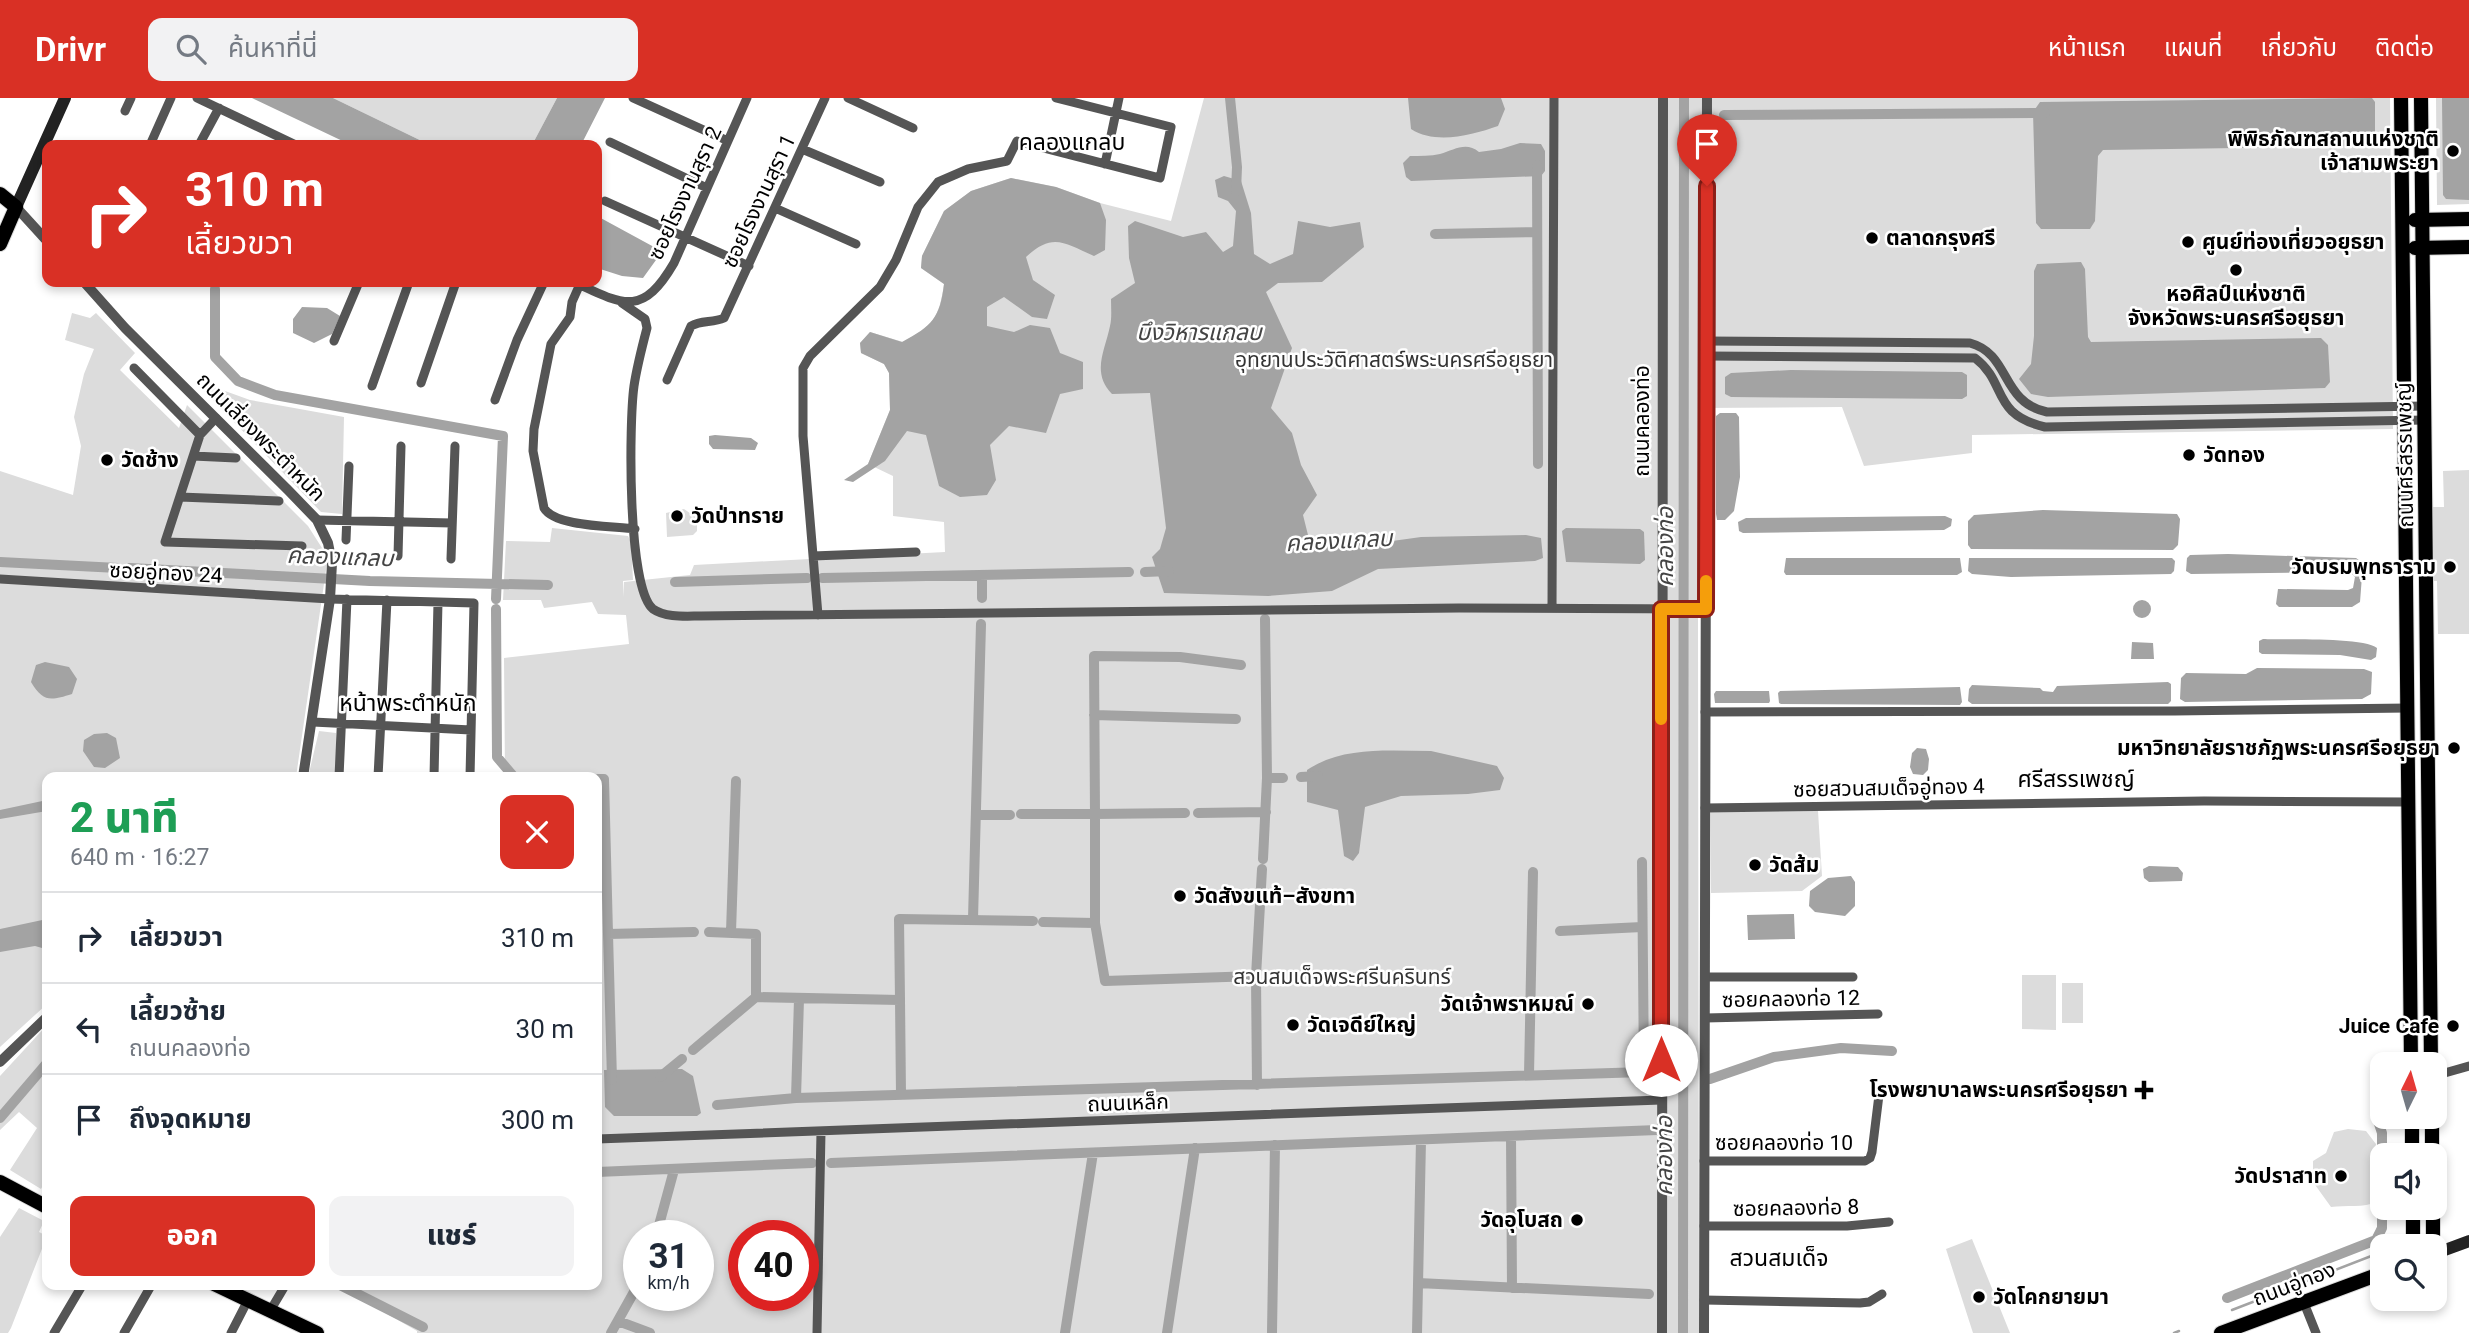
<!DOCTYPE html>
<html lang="th">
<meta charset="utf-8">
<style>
body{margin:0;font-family:Roboto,"Noto Sans Thai",sans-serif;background:#f2f2f3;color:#1f2937;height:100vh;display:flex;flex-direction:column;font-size:26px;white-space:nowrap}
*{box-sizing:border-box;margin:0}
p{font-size:23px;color:#747a83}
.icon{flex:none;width:38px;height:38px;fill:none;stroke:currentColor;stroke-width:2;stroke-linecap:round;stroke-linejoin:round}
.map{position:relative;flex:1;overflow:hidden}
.panel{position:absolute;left:42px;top:674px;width:560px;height:518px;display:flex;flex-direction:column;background:#fff;border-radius:14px;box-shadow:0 4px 10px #0003}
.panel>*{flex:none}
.top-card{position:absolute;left:42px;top:42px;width:560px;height:147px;border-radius:14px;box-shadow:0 4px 10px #0003;background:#d93025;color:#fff;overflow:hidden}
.needle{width:46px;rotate:5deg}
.buttons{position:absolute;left:2370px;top:954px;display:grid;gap:14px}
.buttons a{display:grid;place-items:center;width:77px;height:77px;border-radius:14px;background:#fff;box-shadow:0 4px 10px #0003;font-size:35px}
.speed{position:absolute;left:623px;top:1122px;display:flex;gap:14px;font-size:35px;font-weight:700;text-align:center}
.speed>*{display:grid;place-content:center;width:91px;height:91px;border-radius:50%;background:#fff;box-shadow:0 4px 10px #0003;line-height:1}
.speed small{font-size:18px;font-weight:400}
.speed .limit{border:10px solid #d22;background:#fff;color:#111}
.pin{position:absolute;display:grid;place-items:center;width:60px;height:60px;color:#fff;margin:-72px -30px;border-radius:50% 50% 50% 0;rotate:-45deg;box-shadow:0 0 7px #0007}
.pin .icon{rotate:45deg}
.me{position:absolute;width:77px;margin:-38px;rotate:0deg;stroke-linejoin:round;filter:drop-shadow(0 0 5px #0008)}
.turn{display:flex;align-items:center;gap:24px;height:147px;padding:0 28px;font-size:32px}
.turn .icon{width:91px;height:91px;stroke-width:2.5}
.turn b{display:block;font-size:49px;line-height:60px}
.round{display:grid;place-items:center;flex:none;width:74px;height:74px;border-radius:14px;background:#f2f2f3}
.overview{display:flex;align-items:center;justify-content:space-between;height:119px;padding:0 28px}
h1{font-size:42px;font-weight:800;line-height:52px;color:#1e9e55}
.button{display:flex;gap:14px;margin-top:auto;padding:14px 28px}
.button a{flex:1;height:80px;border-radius:14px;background:#d93025;color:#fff;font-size:28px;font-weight:800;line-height:80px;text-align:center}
.button a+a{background:#f2f2f3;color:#1f2937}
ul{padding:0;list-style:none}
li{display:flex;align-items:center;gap:21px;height:91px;padding:0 28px;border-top:2px solid #e0e1e3}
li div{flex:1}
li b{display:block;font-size:26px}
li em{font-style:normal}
header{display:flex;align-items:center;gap:42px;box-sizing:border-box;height:98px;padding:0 35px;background:#d93025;color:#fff}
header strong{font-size:33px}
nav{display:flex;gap:38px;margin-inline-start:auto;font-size:24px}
.search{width:490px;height:63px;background:#f2f2f3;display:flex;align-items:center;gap:18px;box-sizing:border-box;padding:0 24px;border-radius:14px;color:#747a83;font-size:26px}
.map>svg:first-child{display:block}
</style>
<header>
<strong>Drivr</strong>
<div class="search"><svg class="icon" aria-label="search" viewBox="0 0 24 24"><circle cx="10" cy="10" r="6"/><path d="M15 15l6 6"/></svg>ค้นหาที่นี่</div>
<nav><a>หน้าแรก</a><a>แผนที่</a><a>เกี่ยวกับ</a><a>ติดต่อ</a></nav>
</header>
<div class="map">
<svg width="2469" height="1235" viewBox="0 0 2469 1235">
<rect width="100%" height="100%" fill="#fff"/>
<path fill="#dcdcdc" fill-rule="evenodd" d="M333,0H557L532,47H430Z
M1204,0H2390L2393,331L1972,337V355L1864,368L1842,309L1700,310L1698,521L1699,1235H417V1233L340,1189L342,1186H597V679H505L504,560L629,546L626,517L598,516L592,504L544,510L541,502H503L506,443L550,444L552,430L628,438L631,444L633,482L623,483L624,499V484L690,477L694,467L945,454L944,424L893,418V378L868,366L890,312L889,275L884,266L861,255L860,245L870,234L903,244C933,228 939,220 944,186L921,170L922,158L944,113L971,93L1011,80L1056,89L1100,105L1171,123ZM639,1138H698V1197H639ZM744,1138H803V1197H744Z
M2436,0H2469V106L2437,107Z
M72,215L90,220L96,215L135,255L120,272L179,330L187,307L308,428L322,450L327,465L296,679H47V906L0,949V373L73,397L81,348L74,319L84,276L94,251L65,242Z
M214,289L250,302L344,319L342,416L321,414L204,293Z
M2469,372V536H2438L2437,483H2430V409H2444L2443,373Z
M684,411L697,420V433L693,437L667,439L666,415Z
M319,633L336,635L338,679H308Z
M1818,713L1822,778L1802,793L1711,795V714Z
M2022,877H2056V932L2022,931Z
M2062,885H2083V925H2062Z
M47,927V1080L41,1091L10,1072L37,1030L19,1014L0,1032V978Z
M2348,1031L2366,1033L2376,1046V1104C2365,1110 2345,1107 2331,1109L2313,1084V1063L2326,1055L2334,1034Z
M19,1110L44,1123L39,1134L47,1138L11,1230L8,1235H0V1139Z
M1972,1141L2010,1235H1973L1946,1151Z"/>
<path fill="#a3a3a3" d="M252,0H333L430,47H351Z
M557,0H605L581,47H532Z
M1408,0H1501L1505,11L1498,28C1472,37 1436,47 1411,31Z
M2372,0L2375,4V43L2370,48L2103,52L2098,58L2095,123L2090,131H2041L2036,125L2033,14L2040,4Z
M2442,0H2469V102L2446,101L2443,97Z
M1520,45L1541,46L1545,53V73L1541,78L1411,83L1406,79L1403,65L1410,58C1420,58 1431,58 1440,56C1454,52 1466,43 1479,54L1501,51Z
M1224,78L1241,83L1251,115L1254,156L1270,166L1293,156L1298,123L1330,129L1360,124L1364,149L1322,184L1278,185L1266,194L1292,250L1271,310L1292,335L1301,367L1317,397L1303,417L1310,445H1378L1421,439L1526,437L1541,440L1543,460L1535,463L1378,471L1332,493L1268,498L1164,495L1152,459L1160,451L1166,430L1150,295L1112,296C1091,274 1105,253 1110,228C1112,220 1111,210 1111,201L1135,185L1129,160L1128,128L1135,123L1183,139L1206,134L1223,154L1233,148L1236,113L1228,103L1218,99L1215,82Z
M1011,80L1056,89L1100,105L1106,122L1105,152L1094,158C1064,145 1053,134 1026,159L1033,182L1055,197L1047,221L1032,219L1004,199L987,209V228L1014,234L1030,227L1050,230L1060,255L1083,264V291L1060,296L1046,335L1009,328L990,347L996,382L987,397L960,399L939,388L926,337L907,333L885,363L853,384L844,382L868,366L890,312L889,275L884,266L861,255L860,245L870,234L902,244C932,228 940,220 944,186L921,170L922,158L944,113L971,93Z
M597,118L654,149L656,162L643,180L622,178L597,170Z
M2081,164L2085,171L2088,239L2091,244L2321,240L2328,247L2330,284L2325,290L2048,299L2031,296L2019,281L2031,266L2034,238V173L2037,166Z
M302,209L327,210L340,218L332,236L314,245L293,235V221Z
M1791,272L1962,274L1967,277V298L1962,301L1731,299L1725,296V279L1731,275Z
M1720,315H1736L1739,319L1740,379L1734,413L1725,422H1717L1716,416V318Z
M715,337L751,340L758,345L755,352L713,351L709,346V338Z
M2043,412L2177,416L2180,421L2178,447L2173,452L1971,451L1968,447V423L1974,417Z
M1945,418L1952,421L1951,428L1944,432L1743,435L1739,433L1738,424L1746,420Z
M1566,430L1640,431L1644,434L1645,462L1640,466L1566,464L1562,433Z
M2228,456L2356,460L2363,465L2360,504L2352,509H2279L2276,506L2278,491L2348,492L2353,490L2355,479L2350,474L2191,476L2186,473L2187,460L2190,457Z
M1786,460H1960L1962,474L1957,477H1786L1784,474Z
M1969,460H2172L2175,463L2174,473L2171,476L2011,479L1972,476L1968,473Z
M2133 511a9 9 0 1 1 18 0a9 9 0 1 1-18 0Z
M2263,541C2284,542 2364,539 2377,550L2376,559L2371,562L2340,557L2262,556L2259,554V543Z
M2132,544L2153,545L2154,561H2131Z
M45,564L69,569L77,581L72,596C50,603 43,604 31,584L36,567Z
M2257,570L2364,571L2372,574L2371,596L2362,601L2185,604L2180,601L2181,580L2186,575L2246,576Z
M2168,584L2171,586V603L2168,606H1972L1968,603L1969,591L1972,587L2040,590L2043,593L2053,594L2057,588Z
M1960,589L1962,604L1960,607L1781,606L1779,605L1778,595L1780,593Z
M1716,593H1769L1770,603L1769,605H1715L1714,596Z
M107,635L116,640L120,660L105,670L94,669L83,653L84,642L94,636Z
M1917,650L1926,651L1929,661L1928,672L1923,677L1913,676L1910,669L1912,655Z
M1431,653L1497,668L1504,680L1500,692L1468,696L1401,698L1365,709L1359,755L1353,763L1344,758L1338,712L1307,704V672C1343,648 1388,653 1431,653Z
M47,702V713L0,721V712Z
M2149,768L2178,769L2183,775L2182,783L2149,784L2144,780L2143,771Z
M1851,778L1855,784V808L1845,818L1815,814L1809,808L1810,793L1828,780Z
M1794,816L1795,841L1748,842L1747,817Z
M47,821V861L42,850L35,848L0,854V831Z
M682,971L693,978L701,1015L697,1018H614L605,1009L604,972Z"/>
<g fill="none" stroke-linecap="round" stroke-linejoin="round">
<path stroke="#a3a3a3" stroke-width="2.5" d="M2232,1212L2379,1155
M2174,1235L2179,1233"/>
<path stroke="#a3a3a3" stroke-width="10" d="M1230,0L1237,69L1236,93
M1724,17L2045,15
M1537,67L1538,366
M1435,136L1537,134
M215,191V259L238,283L275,297L503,338L496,501
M0,464L118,470
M130,470L370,483L548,487
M1145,474L1169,473
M822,480L1129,474
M675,484L807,480
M982,500V478
M496,511L497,659L514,679
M1094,617L1236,621
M1301,679L1318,678
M1267,680H1283
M597,681H604L608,836L694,834
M1185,715L1095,716L1094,558L1180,559L1241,567
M1198,715L1266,714
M1021,716H1095V825
M976,717H1010
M1263,761L1267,680L1265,521
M973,821L981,526
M1043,824L1095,825L1105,883L1256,878L1262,771
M1560,833L1642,829
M709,834L756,836V899L900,902L899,821L1033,823
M731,834L736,683
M608,836L612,982
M1256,878L1257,987
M900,902L901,997
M693,952L756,899
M1529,977L1533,774
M660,979L682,961
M1710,981L1774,959L1841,950L1892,953
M796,1000L799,901
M717,1007L796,1000L1644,974L1642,764
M0,1020L47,965
M2378,1023L2382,1035V1057
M1511,1038L1512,1190
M831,1065L1657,1032
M597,1074L812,1065
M656,1138L674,1072
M1418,1185L1649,1196
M338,1186L423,1229
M2227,1200L2376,1142L2382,1130V1110
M618,1223L650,1235
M611,1235L639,1185
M1065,1235L1093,1055
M1167,1235L1195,1050
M1272,1235L1275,1047
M1417,1235L1421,1042
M1683,1235L1684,0"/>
<defs>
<path id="primary" d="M2401,0L2411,966
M2421,0L2431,966
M0,96L16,109L0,146
M2415,122L2469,121
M2415,150L2469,149
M2412,1018V1057
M2432,1018V1057
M0,1084L47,1109
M2413,1110V1148
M2433,1110V1148
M214,1186L317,1235
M2221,1235L2382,1175"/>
</defs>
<use href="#primary" stroke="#dbdbdb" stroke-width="16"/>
<path stroke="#555" stroke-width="9" d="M197,0L296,47
M633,0L728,43
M848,0L913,30
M125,13L131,0
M610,44L707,90
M150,47L171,0
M199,47L219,10
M802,51L880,84
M1105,66L1119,0
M605,103L749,168
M775,110L856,146
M576,185C625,208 643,218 674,165L747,0
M580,186L572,204L570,219L551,246L534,331L533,353L544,410C555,429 613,428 635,431
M622,205L645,221L647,230C642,249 637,268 634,288C629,324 627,490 653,511C666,520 686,518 701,518L1459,510L1706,511
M334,243L359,184
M1706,243L1970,245C2011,256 2000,304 2047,314L2425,308
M1706,258L1975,260C2008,285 1990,316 2045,329L2425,322
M134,270L200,337
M667,282L691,228C701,222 713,225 724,220L825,0
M421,285L456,184
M372,288L409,184
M495,302L517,242L544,184
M216,320L200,337L165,444L302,448
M193,358L236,360
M180,399L279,403
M317,422L452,425
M346,442L349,368
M398,458L401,348
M813,458L916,454
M451,461L455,348
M0,481L330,501L474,505L470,679
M1552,510L1554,0
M818,517L803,338V270L810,258L880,189L896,162L918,109L938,84L968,71L1007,63L1017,43L1160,80L1171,29L1056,0
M1705,614L2175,613L2408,610
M313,624L471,632
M339,679L347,501
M378,679L387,502
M434,679L438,504
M1705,710L2204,703L2409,704
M1705,879H1853
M1705,920L1878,916
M2434,978L2469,968
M597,1041L1661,1002
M1704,1063H1865L1870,1060L1872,1054L1879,997
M1704,1128H1847L1889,1124
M1704,1202L1860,1205L1869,1204L1882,1196
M2304,1205L2316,1235
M270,1213L286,1186
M54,1235L83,1186
M124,1235L152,1186
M231,1235L248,1202
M817,1235L821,1034"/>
<path stroke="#555" stroke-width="10" d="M16,109L47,143
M84,184L125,230L288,392L317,422L328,445L332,465L330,501L303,679
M0,964L47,919
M1662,1235L1663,0
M1704,1235L1707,0"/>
<path stroke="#222" stroke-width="12" d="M16,109L65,0
M2434,1156L2469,1143"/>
<use href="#primary" stroke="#000" stroke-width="14"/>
</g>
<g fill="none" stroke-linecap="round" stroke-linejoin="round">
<defs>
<path id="route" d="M1661,962V511H1706L1707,88"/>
</defs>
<use href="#route" stroke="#8d1f18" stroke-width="18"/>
<use href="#route" stroke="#d93025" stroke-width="12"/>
<path stroke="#f59e0b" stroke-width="12" d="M1661,621V511H1706V483"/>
</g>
<g fill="#000" stroke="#fff" stroke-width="2.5">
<circle cx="2453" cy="53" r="7"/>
<circle cx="1872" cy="140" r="7"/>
<circle cx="2188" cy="144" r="7"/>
<circle cx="2236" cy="172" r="7"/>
<circle cx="2189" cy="357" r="7"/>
<circle cx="107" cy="362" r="7"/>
<circle cx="677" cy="418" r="7"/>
<circle cx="2450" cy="469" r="7"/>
<circle cx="2454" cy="650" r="7"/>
<circle cx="1755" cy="767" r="7"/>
<circle cx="1180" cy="798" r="7"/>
<circle cx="1588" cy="906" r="7"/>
<circle cx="1293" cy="927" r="7"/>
<circle cx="2453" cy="928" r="7"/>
<path d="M2140.5 981.5h7v7h7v7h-7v7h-7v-7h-7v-7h7z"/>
<circle cx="2341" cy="1078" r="7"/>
<circle cx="1577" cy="1122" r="7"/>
<circle cx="1979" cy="1199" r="7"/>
</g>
<g text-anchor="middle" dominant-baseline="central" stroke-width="5" stroke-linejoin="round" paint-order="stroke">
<g font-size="21" font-weight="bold" fill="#000" stroke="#fff" text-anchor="start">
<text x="2439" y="41" text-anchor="end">พิพิธภัณฑสถานแห่งชาติ<tspan x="2439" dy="24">เจ้าสามพระยา</tspan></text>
<text x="1886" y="140">ตลาดกรุงศรี</text>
<text x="2202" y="144">ศูนย์ท่องเที่ยวอยุธยา</text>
<text x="2236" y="196" text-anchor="middle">หอศิลป์แห่งชาติ<tspan x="2236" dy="24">จังหวัดพระนครศรีอยุธยา</tspan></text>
<text x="2203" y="357">วัดทอง</text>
<text x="121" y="362">วัดช้าง</text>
<text x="691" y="418">วัดป่าทราย</text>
<text x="2436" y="469" text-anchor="end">วัดบรมพุทธาราม</text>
<text x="2440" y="650" text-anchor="end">มหาวิทยาลัยราชภัฏพระนครศรีอยุธยา</text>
<text x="1769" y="767">วัดส้ม</text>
<text x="1194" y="798">วัดสังขแท้–สังขทา</text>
<text x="1574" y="906" text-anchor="end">วัดเจ้าพราหมณ์</text>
<text x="1307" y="927">วัดเจดีย์ใหญ่</text>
<text x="2439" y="928" text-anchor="end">Juice Cafe</text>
<text x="2128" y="992" text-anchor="end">โรงพยาบาลพระนครศรีอยุธยา</text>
<text x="2327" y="1078" text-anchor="end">วัดปราสาท</text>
<text x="1563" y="1122" text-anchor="end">วัดอุโบสถ</text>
<text x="1993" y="1199">วัดโคกยายมา</text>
</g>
<g font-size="21" fill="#000" stroke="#fff">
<text transform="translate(685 95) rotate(-65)">ซอยโรงงานสุรา 2</text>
<text transform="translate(759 103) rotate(-65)">ซอยโรงงานสุรา 1</text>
<text transform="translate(1642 323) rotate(-90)">ถนนคลองท่อ</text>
<text transform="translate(261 339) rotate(45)">ถนนเลี่ยงพระตำหนัก</text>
<text transform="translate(2405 357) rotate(-91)">ถนนศรีสรรเพชญ์</text>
<text transform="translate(166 475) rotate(3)">ซอยอู่ทอง 24</text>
<text transform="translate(1889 690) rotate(-1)">ซอยสวนสมเด็จอู่ทอง 4</text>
<text transform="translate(1791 901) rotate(-1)">ซอยคลองท่อ 12</text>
<text transform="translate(1128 1005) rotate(-2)">ถนนเหล็ก</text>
<text x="1784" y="1045">ซอยคลองท่อ 10</text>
<text transform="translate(1796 1110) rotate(-1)">ซอยคลองท่อ 8</text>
<text transform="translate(2294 1186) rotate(-21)">ถนนอู่ทอง</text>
</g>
<g font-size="21" fill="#333" stroke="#fff">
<text x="1394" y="262">อุทยานประวัติศาสตร์พระนครศรีอยุธยา</text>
<text x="1342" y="879">สวนสมเด็จพระศรีนครินทร์</text>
</g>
<g font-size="23" fill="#000" stroke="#fff">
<text x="1072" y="44">คลองแกลบ</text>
<text x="408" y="605">หน้าพระตำหนัก</text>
<text x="2076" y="681">ศรีสรรเพชญ์</text>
<text x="1779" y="1160">สวนสมเด็จ</text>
</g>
<g font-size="23" font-style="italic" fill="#444" stroke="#fff">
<text x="1199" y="234">บึงวิหารแกลบ</text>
<text transform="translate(1339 443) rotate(-3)">คลองแกลบ</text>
<text transform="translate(1665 449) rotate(-90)">คลองท่อ</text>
<text transform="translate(340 459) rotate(2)">คลองแกลบ</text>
<text transform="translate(1664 1058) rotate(-90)">คลองท่อ</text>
</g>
</g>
</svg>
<div class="buttons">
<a><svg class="needle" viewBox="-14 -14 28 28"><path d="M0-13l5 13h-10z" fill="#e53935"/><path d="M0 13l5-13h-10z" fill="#747a83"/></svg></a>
<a><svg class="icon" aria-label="sound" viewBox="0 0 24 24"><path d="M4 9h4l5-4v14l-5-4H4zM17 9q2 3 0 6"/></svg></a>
<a><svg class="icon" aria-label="search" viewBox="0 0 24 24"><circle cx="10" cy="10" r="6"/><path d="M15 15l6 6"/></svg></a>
</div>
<div class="speed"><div>31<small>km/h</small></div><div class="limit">40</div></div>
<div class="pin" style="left:1707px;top:88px;background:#d93025"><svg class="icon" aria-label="arrive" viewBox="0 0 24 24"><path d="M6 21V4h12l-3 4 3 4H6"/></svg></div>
<svg class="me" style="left:1661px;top:962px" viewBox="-20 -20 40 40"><circle r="19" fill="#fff"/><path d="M0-13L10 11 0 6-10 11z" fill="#d93025"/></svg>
<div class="top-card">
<div class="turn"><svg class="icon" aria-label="right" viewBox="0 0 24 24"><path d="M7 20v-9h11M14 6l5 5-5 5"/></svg><div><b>310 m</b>เลี้ยวขวา</div></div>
</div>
<section class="panel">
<div class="overview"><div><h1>2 นาที</h1><p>640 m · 16:27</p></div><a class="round" style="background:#d93025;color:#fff"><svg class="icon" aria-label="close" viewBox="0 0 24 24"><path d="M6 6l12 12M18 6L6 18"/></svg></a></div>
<ul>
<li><svg class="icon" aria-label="right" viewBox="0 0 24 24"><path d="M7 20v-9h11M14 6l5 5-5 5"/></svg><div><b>เลี้ยวขวา</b></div><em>310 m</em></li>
<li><svg class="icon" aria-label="left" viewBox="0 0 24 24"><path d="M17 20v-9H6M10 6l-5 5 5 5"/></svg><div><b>เลี้ยวซ้าย</b><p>ถนนคลองท่อ</p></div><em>30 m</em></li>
<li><svg class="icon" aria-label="arrive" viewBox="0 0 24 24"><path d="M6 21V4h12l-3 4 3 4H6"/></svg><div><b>ถึงจุดหมาย</b></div><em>300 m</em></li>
</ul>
<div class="button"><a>ออก</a><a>แชร์</a></div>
</section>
</div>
